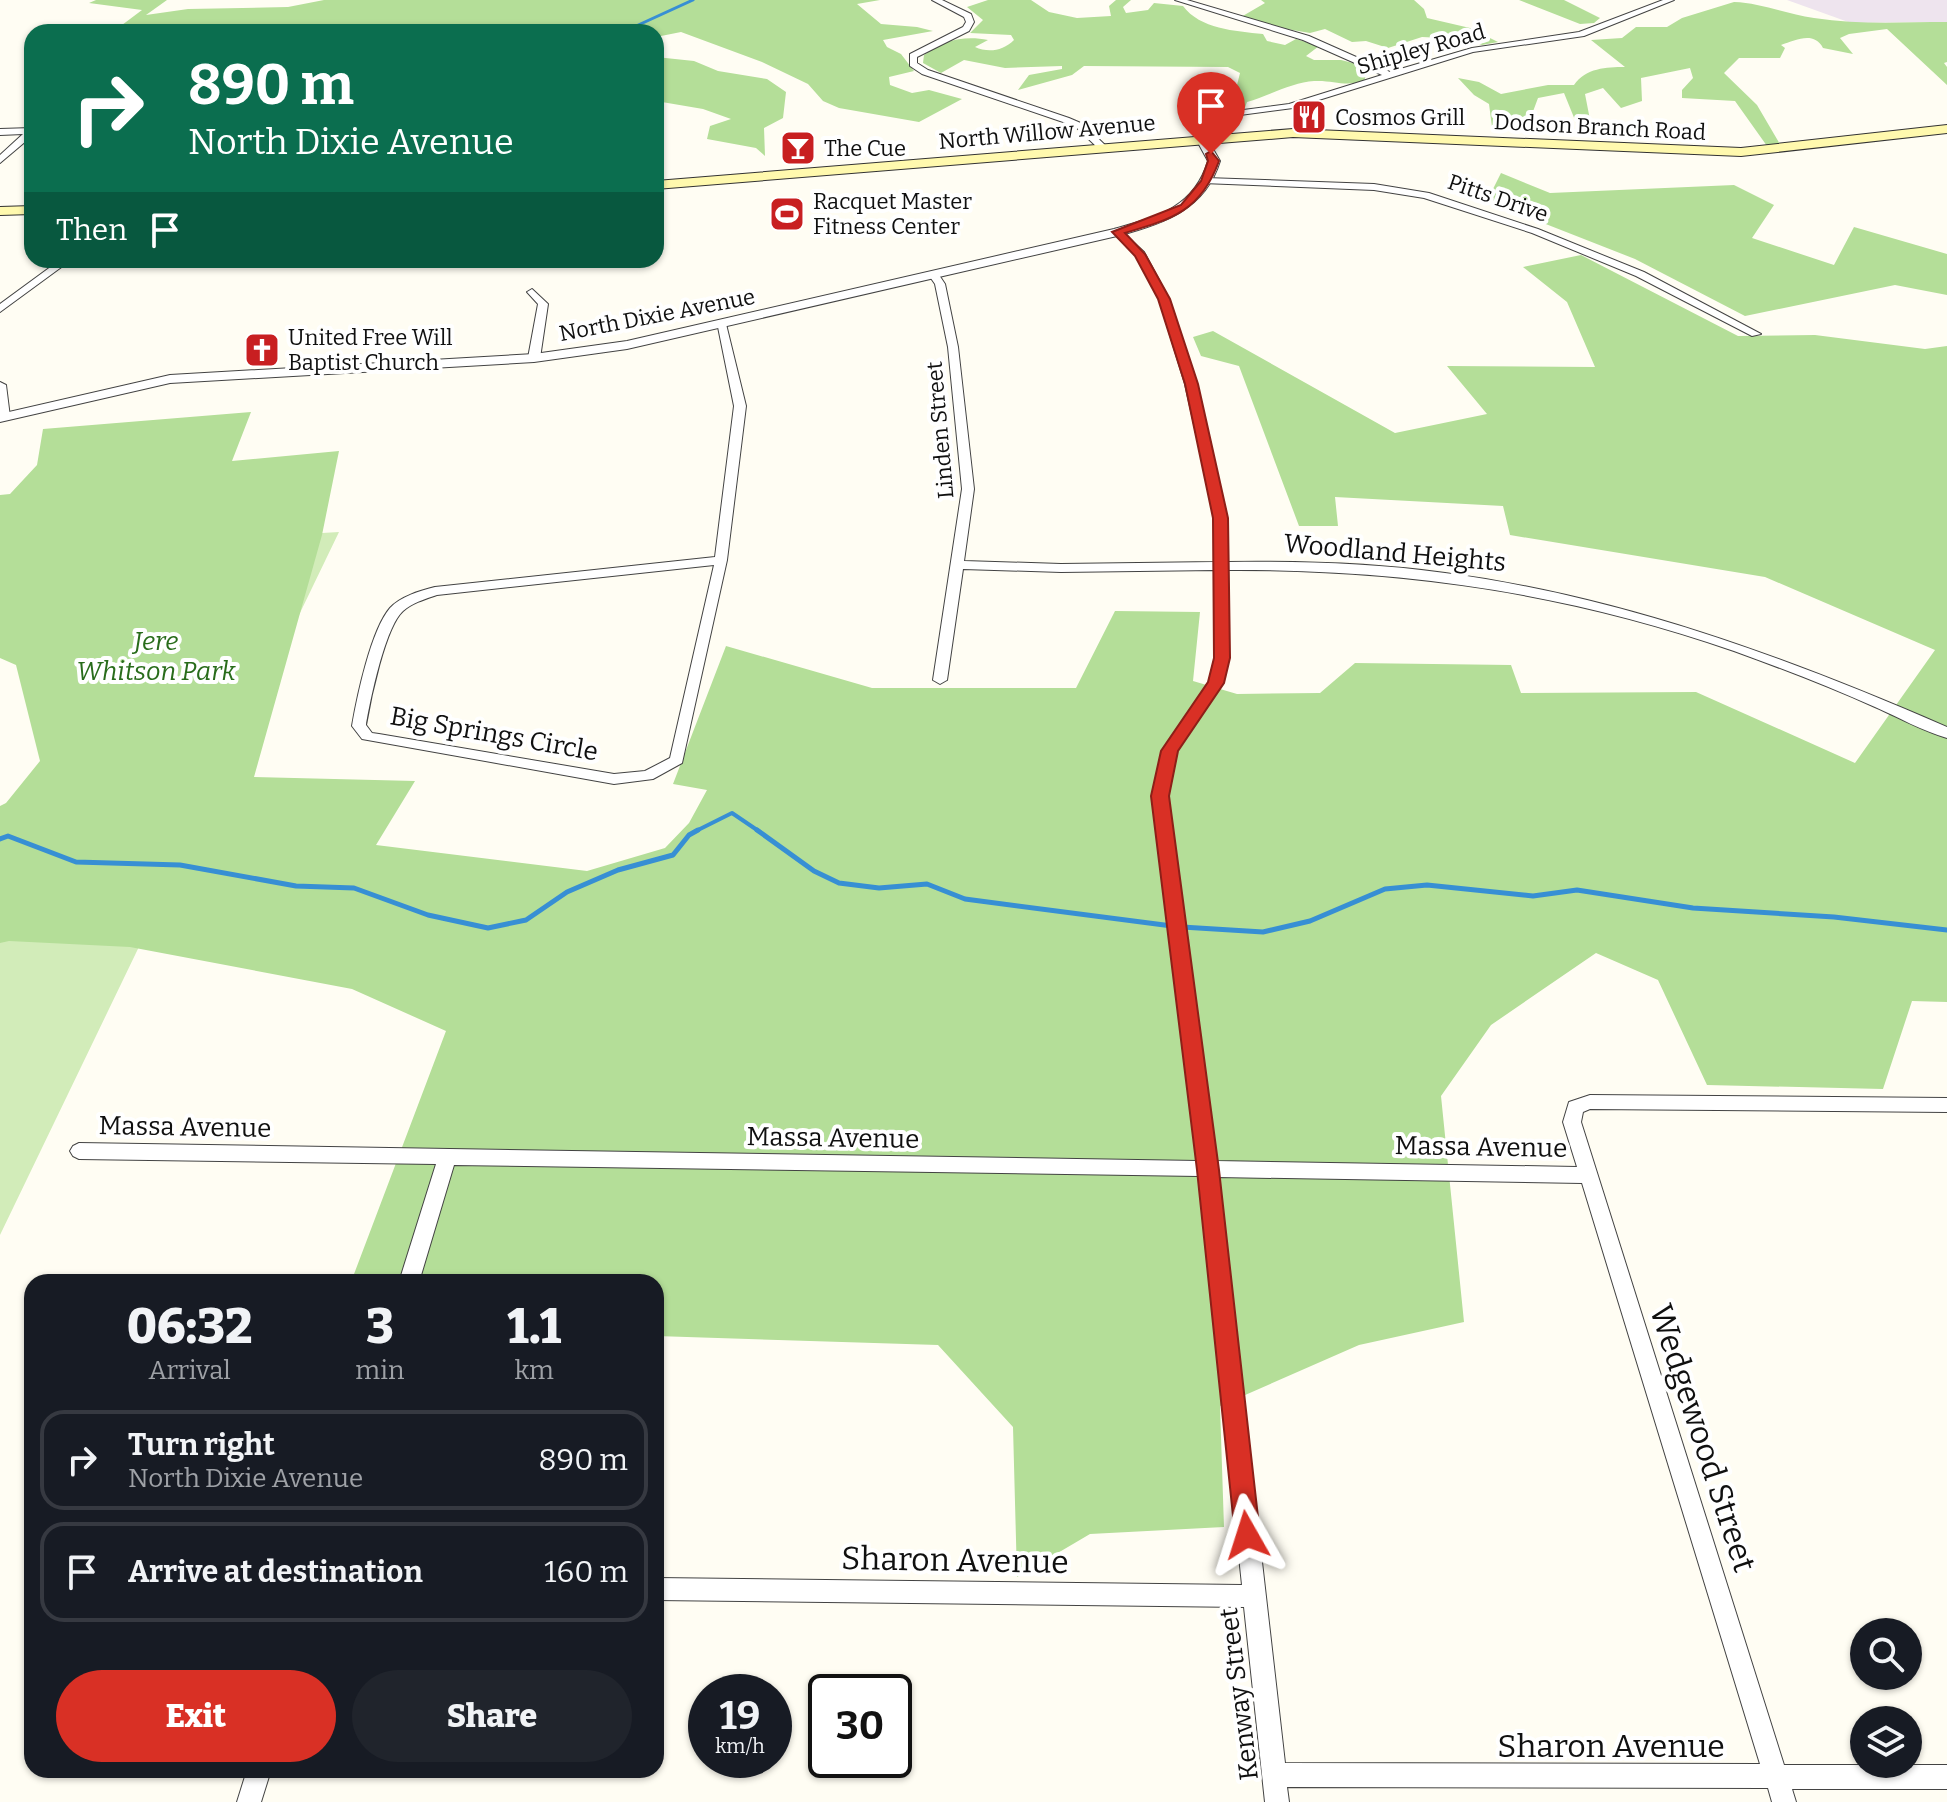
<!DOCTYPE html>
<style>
body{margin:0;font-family:Bitter,serif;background:#20242c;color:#f1f3f6;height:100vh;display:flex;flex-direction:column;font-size:30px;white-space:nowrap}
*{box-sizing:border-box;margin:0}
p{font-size:26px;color:#9ea1a6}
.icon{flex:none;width:44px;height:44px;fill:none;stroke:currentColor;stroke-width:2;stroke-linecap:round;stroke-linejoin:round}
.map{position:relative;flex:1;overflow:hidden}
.details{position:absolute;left:24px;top:1274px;width:640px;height:504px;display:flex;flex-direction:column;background:#171b24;border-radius:24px;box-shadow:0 2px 6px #0004}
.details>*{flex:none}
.hud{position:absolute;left:24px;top:24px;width:640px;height:244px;border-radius:24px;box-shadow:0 2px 6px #0004;background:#0b6e4f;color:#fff;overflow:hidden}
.fabs{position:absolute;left:1850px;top:1618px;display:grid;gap:16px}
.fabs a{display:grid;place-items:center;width:72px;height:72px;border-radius:50%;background:#171b24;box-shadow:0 2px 6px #0004;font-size:40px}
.speed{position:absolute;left:688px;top:1674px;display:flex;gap:16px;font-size:40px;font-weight:700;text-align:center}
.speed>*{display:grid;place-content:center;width:104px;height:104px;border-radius:50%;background:#171b24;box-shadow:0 2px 6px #0004;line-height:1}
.speed small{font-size:20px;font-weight:400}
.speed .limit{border:4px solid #111;border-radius:12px;background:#fff;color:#111}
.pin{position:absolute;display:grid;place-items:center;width:68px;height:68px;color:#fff;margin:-82px -34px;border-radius:50% 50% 50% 0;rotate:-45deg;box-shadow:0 0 8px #0007}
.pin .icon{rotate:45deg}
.me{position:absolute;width:88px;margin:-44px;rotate:354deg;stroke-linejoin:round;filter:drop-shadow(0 0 6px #0008)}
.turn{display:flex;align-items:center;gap:28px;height:168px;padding:0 32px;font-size:36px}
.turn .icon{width:104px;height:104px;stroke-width:2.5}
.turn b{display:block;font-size:56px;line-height:68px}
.then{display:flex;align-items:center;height:76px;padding:0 32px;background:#0003;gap:16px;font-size:30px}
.eta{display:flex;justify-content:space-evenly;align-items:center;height:136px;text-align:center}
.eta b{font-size:48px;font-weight:800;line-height:56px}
.action{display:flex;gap:16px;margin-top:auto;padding:16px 32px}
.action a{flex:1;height:92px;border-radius:48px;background:#d93025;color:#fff;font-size:32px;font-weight:800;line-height:92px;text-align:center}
.action a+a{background:#20242c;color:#f1f3f6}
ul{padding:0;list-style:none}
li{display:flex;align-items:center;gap:24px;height:100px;margin:0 16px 12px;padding:0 16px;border:4px solid #363941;border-radius:24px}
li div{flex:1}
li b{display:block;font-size:30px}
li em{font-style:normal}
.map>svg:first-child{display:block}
</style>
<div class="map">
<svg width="1947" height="1802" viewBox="0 0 1947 1802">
<rect width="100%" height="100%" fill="#fffdf3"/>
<path fill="#eee4ee" d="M1787,0H1947V22L1851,23Z"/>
<path fill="#d2ecb9" d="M339,532L0,1235V824L63,753L16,551Z"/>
<path fill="#b4de98" d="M96,0H167L146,15L188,9L288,7L324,0H880L857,4L881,24L917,27L933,31L883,40L887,47L901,54L914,71L889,77L890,85L912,93L929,90L962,99L919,122L839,108L823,101L808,84L762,62L681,32L656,37V32H338L118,28L142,10L89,3Z
M988,0H1031L1049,12L1077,18L1111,16L1109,6L1116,0H1131L1123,7L1126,13L1148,10L1154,3L1183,6C1200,29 1235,31 1263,34L1267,41L1285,45L1296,39L1319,46L1306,56L1314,60H1341L1369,67L1364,81C1344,87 1334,80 1314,81C1293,82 1268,96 1247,102L1244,110L1198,116L1188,112L1237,85L1240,73L1228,67L1084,66L1072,75L1018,90L1029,75L1062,69V66L1005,68L964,60L941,73L923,63L924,55C943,40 965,35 988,40L975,47C988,53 1003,51 1014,40L1011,35L970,33L983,20L967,7Z
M1261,0H1414L1424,9L1427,18L1470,28L1498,42L1482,45L1465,39L1422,37L1388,48L1366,41L1352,42L1325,29L1310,33L1281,28L1241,17L1265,3Z
M1519,0H1564L1600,18L1594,23L1580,24Z
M1734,2C1761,3 1787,14 1814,18C1858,25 1902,22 1947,22V62L1944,63L1947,67V85L1887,29L1849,34L1840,38L1853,54L1823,48C1814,31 1796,40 1781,45L1785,48L1780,58H1739L1724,73L1757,105L1781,146H1767L1735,101L1682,98V90L1693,78L1690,68L1641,78L1642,101L1621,108L1603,88L1585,94L1591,125H1577L1564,93L1538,98L1528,125L1492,127L1489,104L1474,95L1458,78L1479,82L1501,94L1548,85H1574C1586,68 1606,67 1625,67L1591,40L1622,38L1636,27H1667L1682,18Z
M656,57L694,61L718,71L767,79L786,92L783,118L764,128L765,156L756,148L707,139L710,126L731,119L703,109L656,101Z
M1501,173L1550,193L1734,185L1774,205L1752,238L1834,265L1854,227L1947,254V295L1895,285L1745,316L1635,259L1487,201Z
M1581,255L1738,336L1815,335L1925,349L1947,346V1002L1912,1001L1883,1089L1707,1085L1658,980L1596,953L1491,1025L1441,1096L1464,1322L1359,1345L1220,1406L1224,1527L1090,1534L1017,1577L1013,1427L938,1345L656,1336V1282H351L446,1031L352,989L130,947L9,941L0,943V806L6,803L40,761L16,665L0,658V495L10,494L37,465L43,429L251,412L232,461L339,451L322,535L254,777L415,781L376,845L587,871L665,848L689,823L707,790L673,784L726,646L872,688H1076L1115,611L1200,612L1193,681L1237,694L1320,693L1355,663L1511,665L1521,693L1696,692L1855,763L1935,650L1765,577L1510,535L1503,506L1335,497L1338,526H1299L1239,366L1201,356L1193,337L1213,331L1395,433L1487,414L1447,366L1595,367L1567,302L1523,267Z"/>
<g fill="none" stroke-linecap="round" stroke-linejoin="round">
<path stroke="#378fd4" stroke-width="3" d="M623,32L693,0"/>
<path stroke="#378fd4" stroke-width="4" d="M694,832L732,813L760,832"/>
<path stroke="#378fd4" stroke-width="5" d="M757,830L814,871L839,883L879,888L927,884L965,899L1172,926
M0,839L8,836L76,862L180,865L296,886L354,888L428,915L488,928L526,920L567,892L618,870L673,855L689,835L698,830
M1182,927L1263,932L1310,921L1385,889L1427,885L1533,896L1577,890L1693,908L1834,917L1947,930"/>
</g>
<path fill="#59514b" d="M808,140L811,156L788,157L786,141Z
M799,197L800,218H795L796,229L781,230L780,219H775L774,198Z
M255,342H278L269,358H246Z"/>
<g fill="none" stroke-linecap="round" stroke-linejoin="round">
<defs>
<path id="minor" d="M932,0H942L971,14L974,22L969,31L917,57V63L928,70L1069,118L1083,124L1105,145V149H1099L1077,128L1063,122L922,74L910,66V54L963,27L966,22L964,17Z
M1175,0H1187L1309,36L1390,72L1472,48L1579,32L1663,0H1674L1584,36L1473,52L1293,108L1210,119L1204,122L1201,126L1207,139L1202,142L1197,139L1193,126L1197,118L1205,115L1289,104L1382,75L1303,40Z
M32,128V136L0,163V155L23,134L0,135V129Z
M1206,178L1374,184L1429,193L1538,229L1644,272L1761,334L1752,336L1636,276L1532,233L1424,198L1374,190L1203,183L1201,181Z
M1114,230H1120L1144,252L1169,299L1197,384L1227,518L1228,562C1300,561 1373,563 1445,573C1620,596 1786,657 1947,727V738C1922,731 1898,717 1875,707C1828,686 1781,668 1734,651C1568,593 1403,569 1228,570L1229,658L1223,683L1177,751L1168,796L1216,1161L1577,1167L1563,1122L1569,1102L1590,1095L1947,1098V1112L1590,1109L1583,1112L1581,1122L1784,1765H1947V1789H1792L1796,1802H1772L1768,1788L1287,1787L1289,1802H1265L1244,1607L656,1600V1578L1242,1585L1199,1176L454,1165L419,1282H399L436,1164L79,1159L73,1156L70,1151L73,1146L79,1143L1198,1161L1152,796L1163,751L1209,683L1215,658V570L1061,572L963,569L947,680L940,684L933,680L962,489L948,347L935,284L928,274L929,272H937L945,284L958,347L974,489L964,561L1061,564L1215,562V518L1185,384L1159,299L1136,255L1114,234ZM1218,1177L1582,1183L1760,1764L1285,1763Z
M60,260H71L0,312V304Z
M532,289L548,304L540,358L534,361L528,358L538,304L527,292Z
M717,322L726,324L746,406L727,560L682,763L653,779L614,784L362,739L352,726C357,697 371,630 390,608C401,596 420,591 435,587L715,557L734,406ZM714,565L670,758L645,771L614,774L379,734L372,733L366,725C370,701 385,627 403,611C412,603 425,599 437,595Z
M0,382L6,385L10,417L4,420L0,419Z
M247,1770H271L261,1802H237Z"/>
<path id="tertiary" d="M1202,136L1206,137L1220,161C1205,210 1163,224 1117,236L627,349L534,362L170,383L0,422V414L170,375L534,354L627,341L1114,229C1157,217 1194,208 1208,161L1196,139Z"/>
<path id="secondary" d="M1947,125V133L1741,156L1293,137L656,189V181L1293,129L1741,148Z
M32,206V214L0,215V207Z"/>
</defs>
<use href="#minor" stroke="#434343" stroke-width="2"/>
<use href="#tertiary" stroke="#434343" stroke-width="2"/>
<use href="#secondary" stroke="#323232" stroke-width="2"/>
<use href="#minor" fill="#fff" fill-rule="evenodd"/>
<use href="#tertiary" fill="#fff" fill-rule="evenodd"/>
<use href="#secondary" fill="#fff9ae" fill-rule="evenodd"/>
</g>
<path fill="#d93025" stroke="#8d1f18" stroke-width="2" d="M1211,151L1219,161C1201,211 1172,219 1125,233L1145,254L1170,299L1198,384L1228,518L1230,658L1224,683L1178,751L1169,796L1219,1170L1260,1535L1256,1544L1247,1547L1239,1544L1235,1535L1197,1170L1151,796L1161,751L1208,682L1214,658L1213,518L1185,384L1158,299L1135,256L1112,232L1181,205L1201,181L1208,161L1206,154Z"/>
<defs>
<symbol id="restaurant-square" viewBox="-11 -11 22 22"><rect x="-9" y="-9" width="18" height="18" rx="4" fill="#c81f21" stroke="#fff"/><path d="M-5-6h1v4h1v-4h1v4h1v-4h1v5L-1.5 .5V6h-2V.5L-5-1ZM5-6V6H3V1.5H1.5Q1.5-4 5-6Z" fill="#fff"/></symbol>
<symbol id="bar-square" viewBox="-11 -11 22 22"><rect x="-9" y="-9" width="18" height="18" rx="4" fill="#c81f21" stroke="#fff"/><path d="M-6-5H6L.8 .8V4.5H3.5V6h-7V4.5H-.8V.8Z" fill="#fff"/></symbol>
<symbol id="stadium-square" viewBox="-11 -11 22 22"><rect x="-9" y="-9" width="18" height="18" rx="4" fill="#c81f21" stroke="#fff"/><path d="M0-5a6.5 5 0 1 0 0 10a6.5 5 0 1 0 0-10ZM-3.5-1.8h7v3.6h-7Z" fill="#fff"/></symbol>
<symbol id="church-square" viewBox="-11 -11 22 22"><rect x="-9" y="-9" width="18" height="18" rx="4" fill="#c81f21" stroke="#fff"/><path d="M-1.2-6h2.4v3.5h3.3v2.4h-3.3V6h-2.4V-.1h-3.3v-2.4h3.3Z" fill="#fff"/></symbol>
</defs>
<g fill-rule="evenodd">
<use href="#restaurant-square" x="1289" y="97" width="40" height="40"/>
<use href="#bar-square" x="778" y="128" width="40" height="40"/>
<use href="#stadium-square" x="767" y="194" width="40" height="40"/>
<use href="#church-square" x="242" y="330" width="40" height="40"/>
</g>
<g text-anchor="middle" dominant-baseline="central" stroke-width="8" stroke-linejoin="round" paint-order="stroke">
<g font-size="22" fill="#101010" stroke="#fff">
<text transform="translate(1421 49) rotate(-16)">Shipley Road</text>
<text transform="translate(1600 127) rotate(3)">Dodson Branch Road</text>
<text transform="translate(1047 132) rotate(-5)">North Willow Avenue</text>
<text transform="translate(1498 198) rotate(19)">Pitts Drive</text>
<text transform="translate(657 315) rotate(-11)">North Dixie Avenue</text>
<text transform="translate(940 430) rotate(-95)">Linden Street</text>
</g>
<g font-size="22" fill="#101010" stroke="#fff" text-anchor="start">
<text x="1335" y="117">Cosmos Grill</text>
<text x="824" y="148">The Cue</text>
<text x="813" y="201">Racquet Master<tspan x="813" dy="25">Fitness Center</tspan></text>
<text x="288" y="337">United Free Will<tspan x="288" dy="25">Baptist Church</tspan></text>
</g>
<g font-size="26" fill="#101010" stroke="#fff">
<text transform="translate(1395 553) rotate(5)">Woodland Heights</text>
<text transform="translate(494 734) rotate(10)">Big Springs Circle</text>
<text transform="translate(185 1127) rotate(1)">Massa Avenue</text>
<text transform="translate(833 1138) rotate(1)">Massa Avenue</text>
<text transform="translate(1481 1147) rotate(1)">Massa Avenue</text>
<text transform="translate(1239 1694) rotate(-97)">Kenway Street</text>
</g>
<g font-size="26" font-style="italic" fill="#296c1b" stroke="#fff">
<text x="156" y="641">Jere<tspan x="156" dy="30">Whitson Park</tspan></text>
</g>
<g font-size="32" fill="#101010" stroke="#fff">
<text transform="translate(1703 1438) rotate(72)">Wedgewood Street</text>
<text transform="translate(955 1560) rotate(1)">Sharon Avenue</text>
<text x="1611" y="1746">Sharon Avenue</text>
</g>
</g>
</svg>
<div class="fabs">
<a><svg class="icon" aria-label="search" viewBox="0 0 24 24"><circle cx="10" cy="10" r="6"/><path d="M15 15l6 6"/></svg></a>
<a><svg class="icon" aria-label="layers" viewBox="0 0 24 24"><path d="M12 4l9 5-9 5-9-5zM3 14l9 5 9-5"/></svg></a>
</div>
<div class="speed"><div>19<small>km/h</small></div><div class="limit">30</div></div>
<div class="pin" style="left:1211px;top:154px;background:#d93025"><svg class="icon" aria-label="arrive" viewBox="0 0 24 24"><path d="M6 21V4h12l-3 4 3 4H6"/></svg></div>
<svg class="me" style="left:1247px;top:1535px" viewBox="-20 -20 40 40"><path d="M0-17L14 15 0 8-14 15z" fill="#d93025" stroke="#fff" stroke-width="4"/></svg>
<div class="hud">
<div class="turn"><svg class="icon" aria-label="right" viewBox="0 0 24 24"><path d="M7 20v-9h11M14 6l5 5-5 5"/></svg><div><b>890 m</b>North Dixie Avenue</div></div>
<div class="then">Then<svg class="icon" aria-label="arrive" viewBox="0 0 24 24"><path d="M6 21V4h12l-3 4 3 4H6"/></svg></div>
</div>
<section class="details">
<div class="eta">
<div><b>06:32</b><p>Arrival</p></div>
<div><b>3</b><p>min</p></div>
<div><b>1.1</b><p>km</p></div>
</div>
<ul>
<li><svg class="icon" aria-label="right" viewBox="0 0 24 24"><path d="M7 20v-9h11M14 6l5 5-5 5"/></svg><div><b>Turn right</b><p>North Dixie Avenue</p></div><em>890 m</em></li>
<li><svg class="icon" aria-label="arrive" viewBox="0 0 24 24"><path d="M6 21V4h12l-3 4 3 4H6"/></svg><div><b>Arrive at destination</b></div><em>160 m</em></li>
</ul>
<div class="action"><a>Exit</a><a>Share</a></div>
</section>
</div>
